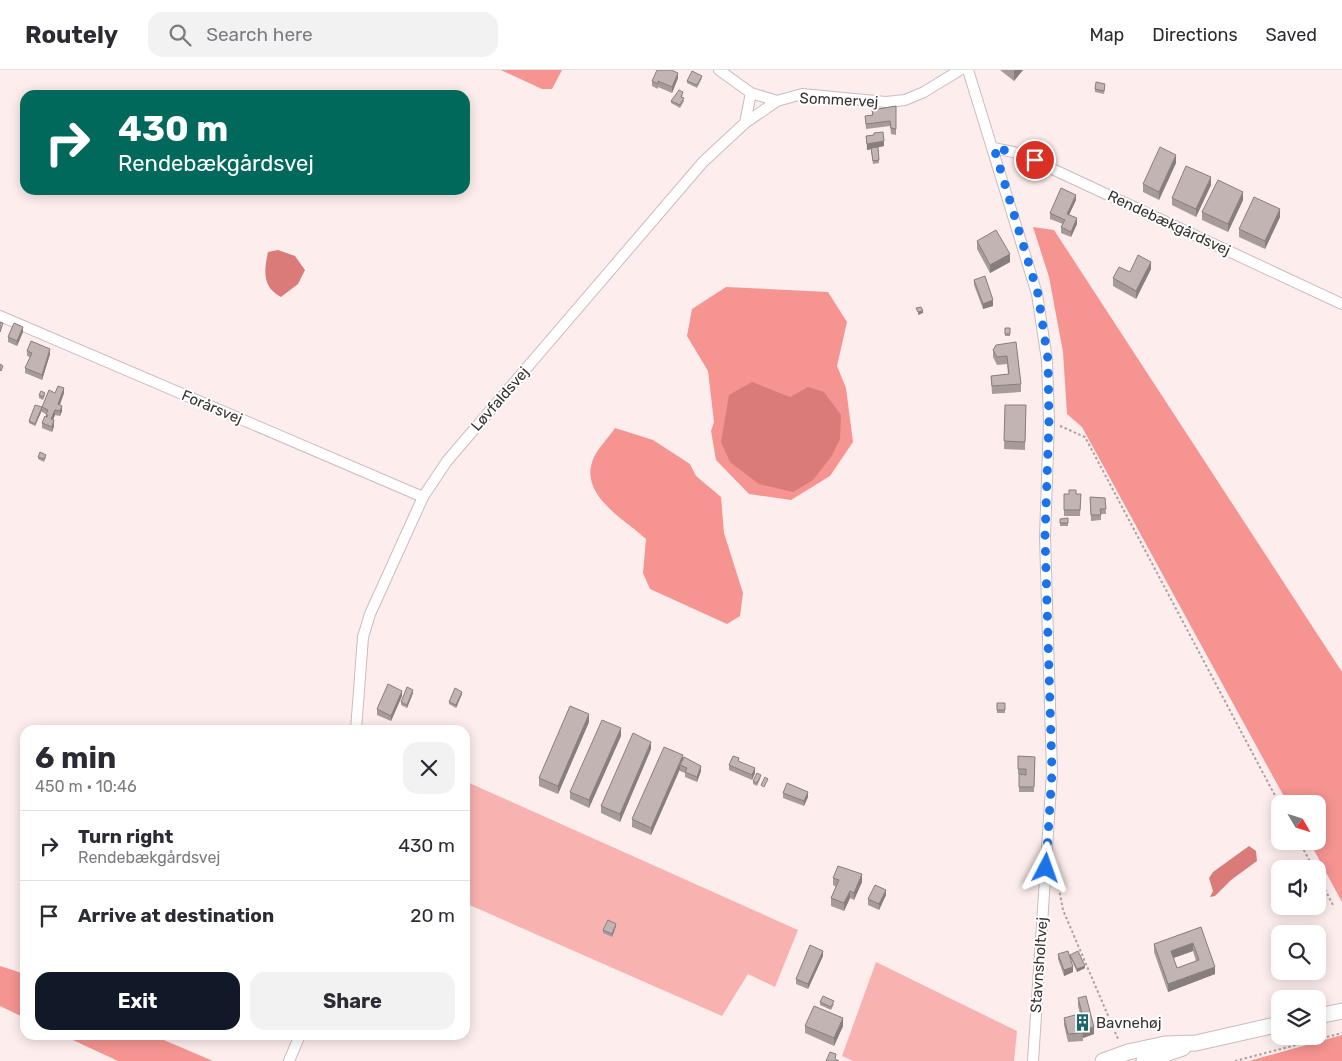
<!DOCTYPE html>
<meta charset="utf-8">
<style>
body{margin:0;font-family:Rubik,sans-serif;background:#f2f2f3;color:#2b2b33;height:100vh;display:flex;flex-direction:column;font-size:19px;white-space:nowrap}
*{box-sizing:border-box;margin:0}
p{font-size:16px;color:#7c7c81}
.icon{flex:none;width:28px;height:28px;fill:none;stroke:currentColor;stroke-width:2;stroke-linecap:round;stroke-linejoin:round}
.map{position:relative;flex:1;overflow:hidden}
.sheet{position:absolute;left:20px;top:655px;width:450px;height:315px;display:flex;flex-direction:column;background:#fff;border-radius:15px;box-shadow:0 2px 12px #0003}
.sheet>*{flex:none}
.banner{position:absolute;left:20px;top:20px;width:450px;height:105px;border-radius:15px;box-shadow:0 2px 12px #0003;background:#00695c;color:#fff;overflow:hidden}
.needle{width:32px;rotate:128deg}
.buttons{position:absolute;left:1271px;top:725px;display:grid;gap:10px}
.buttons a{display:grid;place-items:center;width:55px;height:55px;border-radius:10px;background:#fff;box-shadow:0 2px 12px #0003;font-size:25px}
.pin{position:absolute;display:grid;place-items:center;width:42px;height:42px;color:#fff;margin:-21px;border:2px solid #fff;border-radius:50%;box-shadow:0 1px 5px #0007}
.me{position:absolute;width:55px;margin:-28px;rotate:4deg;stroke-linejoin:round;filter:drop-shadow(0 0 4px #0008)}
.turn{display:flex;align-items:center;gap:18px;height:105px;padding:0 15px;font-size:22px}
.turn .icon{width:65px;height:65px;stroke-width:2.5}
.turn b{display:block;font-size:35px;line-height:42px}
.round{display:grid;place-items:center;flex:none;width:52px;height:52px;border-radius:15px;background:#f2f2f3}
.summary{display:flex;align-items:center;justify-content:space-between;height:85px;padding:0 15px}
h1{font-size:30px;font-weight:700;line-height:38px}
.action{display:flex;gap:10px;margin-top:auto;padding:10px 15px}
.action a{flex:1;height:58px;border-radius:15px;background:#111827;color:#fff;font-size:20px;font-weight:700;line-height:58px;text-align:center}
.action a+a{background:#f2f2f3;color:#2b2b33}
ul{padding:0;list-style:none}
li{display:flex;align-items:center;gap:15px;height:70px;padding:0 15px;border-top:1px solid #e1e1e2}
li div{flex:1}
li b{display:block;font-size:19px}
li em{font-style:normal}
header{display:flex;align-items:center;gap:30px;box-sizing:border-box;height:70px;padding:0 25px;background:#fff;border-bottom:1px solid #e1e1e2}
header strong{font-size:24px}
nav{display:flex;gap:28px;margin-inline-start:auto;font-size:18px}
.search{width:350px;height:45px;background:#f2f2f3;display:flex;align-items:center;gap:12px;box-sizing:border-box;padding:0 18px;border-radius:15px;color:#7c7c81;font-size:19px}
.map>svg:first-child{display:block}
</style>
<header>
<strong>Routely</strong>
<div class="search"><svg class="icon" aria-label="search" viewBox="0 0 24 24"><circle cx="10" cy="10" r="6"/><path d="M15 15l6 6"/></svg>Search here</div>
<nav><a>Map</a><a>Directions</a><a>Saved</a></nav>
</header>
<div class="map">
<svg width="1342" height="991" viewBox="0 0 1342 991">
<rect width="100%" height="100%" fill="#fdeeed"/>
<path fill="#f8b2af" d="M465,711L798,860L775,917L748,904L722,946L465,833Z
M876,892L1017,961L1014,991H853L842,986Z"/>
<path fill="#f59491" d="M501,0H562L552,19H542Z
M1033,157L1054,160L1342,602V832L1309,771H1318V734H1288L1082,357L1067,344L1063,282L1049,207Z
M726,217L828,222L847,252L837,296L846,318L853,372L830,406L791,430L749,424L716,390L711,361L714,352L708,301L687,266L692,239Z
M615,358L653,370L690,394L696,406L721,427L724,463L743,523L740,546L727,554L650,519L643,503L646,469C623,448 577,424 594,387C599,377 609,367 615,358Z
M0,896L25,904V948L0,936Z
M62,965H152L213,991H118Z
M1342,965V991H1249Z"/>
<path fill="#da7b79" d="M278,180L295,186L305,200L298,214L281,227C262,217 264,201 268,182Z
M752,312L790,327L808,317L824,322L841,345L840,369L831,387L813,410L793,422L759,414L730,392L721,372L729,325Z
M1249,776L1256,781L1257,791L1231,810L1215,826L1210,827L1213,821L1209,808L1213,802Z"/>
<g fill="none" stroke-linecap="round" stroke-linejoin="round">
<defs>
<path id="minor" d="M719,0L751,23L777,31L802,24L886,32L905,30L924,22L960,0
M968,0L1037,224L1047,290L1049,351L1045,467L1052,702L1033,991
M745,53L751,23
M994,78L1018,83L1342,234
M0,246L423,427
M356,660L363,567L370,544L423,427L447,391L703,92L745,53L777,31
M289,991L300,965"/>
<path id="secondary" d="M1318,946L1342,941
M1103,991L1128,982L1165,974L1196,973L1280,954
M1144,991L1183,978"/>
</defs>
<use href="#minor" stroke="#cbbcbc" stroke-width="12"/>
<use href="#secondary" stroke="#cbbcbc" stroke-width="17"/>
<path stroke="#aba09f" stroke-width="2" stroke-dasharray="2.5 2.5" stroke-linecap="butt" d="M1060,356L1085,367L1280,735
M1299,771L1314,799
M1318,806L1334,837
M1057,808L1063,840L1118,969
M1235,991L1342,963"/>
<use href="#minor" stroke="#fff" stroke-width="10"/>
<use href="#secondary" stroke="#fff" stroke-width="15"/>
</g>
<path fill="#a79b9a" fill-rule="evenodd" d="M1000,0H1023L1014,11Z
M678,8L672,23L658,17V19L652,16V11Z
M702,8L697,18L687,13V11Z
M1105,17L1104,24L1095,22V19Z
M683,25L682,27L684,31L680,38L671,33V31Z
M896,36V65L891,64L890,56L866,59L865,46L872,45V40Z
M866,66L884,76L878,77L879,93L873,94L871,79L867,80Z
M1176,93L1159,130L1143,122V114Z
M1211,115L1196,147L1172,135V128Z
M1076,130L1069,145L1077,154L1071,167L1061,163V157L1063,154L1050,149V143Z
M1243,130L1228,162L1202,150V142Z
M1280,147L1265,179L1239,167V159Z
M977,171L1010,192L990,203L977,179Z
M1151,199L1136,229L1113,216V208L1130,202Z
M974,210L993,236L983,239L974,215Z
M1005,258H1010V266H1005Z
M23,262L17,276L8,272V267Z
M1016,272L1021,314V322L992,324L991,306L1008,304L1007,294L997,295L993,287V280Z
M27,281L50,284L42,310L25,303V298L30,287L27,286Z
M55,323H64L60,335L62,341L60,346L55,345L53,350L54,356L52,362L42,358V353L46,347V344L42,342V337Z
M39,325H45L43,330L39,328Z
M1005,335H1026L1025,380L1004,379Z
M42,340L35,356L29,353V351Z
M38,387H46L44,392L38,389Z
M1064,424H1081L1080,446H1064Z
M1090,427L1105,428L1106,444H1101V450L1091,451Z
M1068,448V456H1060V449Z
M413,623L407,638L401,635V632Z
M462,624L456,638L449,634V632Z
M402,626L391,651L377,645V639Z
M997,633H1005V643H997Z
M589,652L558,724L539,716V708Z
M621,666L589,738L570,729V722Z
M651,679L620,752L601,743V736Z
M1018,686L1035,687L1034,722H1019V704H1018Z
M683,690L701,701L697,712L685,707V703L680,701V699L651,765L632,757V749Z
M739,691L755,703L752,710L729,700V695Z
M761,707L757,716L753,714V711Z
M783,723L808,727L804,736L783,728Z
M833,808L862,812L854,830L850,828L844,841L831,836V828L836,817L833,815Z
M886,825L879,840L868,835V829Z
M616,856L612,867L603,863V860Z
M1201,857L1215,904L1168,922L1154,882V874ZM1193,881L1196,891L1177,898L1173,888Z
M1058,884L1073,902L1064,906L1058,889Z
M1070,885L1085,898L1077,902L1070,887Z
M823,886L808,919L796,914V909Z
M1078,928L1094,964L1083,968V971L1068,972L1064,955V948L1080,944L1078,936Z
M820,932L834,934L831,940L820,935Z
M805,956H843L834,976L805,963Z"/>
<path fill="#887e7d" d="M1015,0H1023L1014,11V1Z
M678,3V8L672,23V17Z
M884,71V76L867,80V74Z
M1176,85V93L1159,130V122Z
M1211,107V115L1196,147V139Z
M1243,122V130L1228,162V154Z
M1076,125V130L1067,149V144Z
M1280,139V147L1265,179V171Z
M1077,148V154L1071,167V162Z
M1010,184V192L990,203V195Z
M1151,192V199L1136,229V221Z
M993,230V236L983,239V234Z
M923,241V243L918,245V242Z
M23,257V262L17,276V271Z
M50,279V284L42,310V305Z
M64,318V323L58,339V334Z
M62,336V341L60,346V341Z
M42,337V340L35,356V354Z
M55,340V345L51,354V349Z
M54,350V356L52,362V357Z
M413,620V623L407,638V635Z
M402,621V626L391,651V646Z
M462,622V624L456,638V635Z
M589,644V652L558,724V716Z
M621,658V666L589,738V730Z
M651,672V679L620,752V744Z
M683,685V693L680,695V699L651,765V758Z
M701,696V701L697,712V707Z
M755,698V703L752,710V705Z
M808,722V727L804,736V731Z
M862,804V812L854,830V823Z
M886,820V825L879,840V834Z
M850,821V828L844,841V833Z
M616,854V856L612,867V864Z
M1193,873V881L1171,889V881Z
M823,881V886L808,919V914Z
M1085,896V898L1077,902V899Z
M1073,897V902L1064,906V900Z
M1215,897V904L1168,922V914Z
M843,948V956L834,976V968Z
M1094,957V964L1083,968L1082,960Z"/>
<path fill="#c2b4b3" stroke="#887e7d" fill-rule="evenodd" d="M657,0H671L678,3L672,17L658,11V14L652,11Z
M692,1L702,6L697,15L687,11Z
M1096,12L1105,14L1104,21L1095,19Z
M679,20L683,22L681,27L684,28L680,35L671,31Z
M896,36V59L891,58L890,51L866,54L865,46L873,45L872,40Z
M883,62L884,71L867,74L866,66L874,65V63Z
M878,77L879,90L873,91L871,78Z
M1160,77L1176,85L1159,122L1143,114Z
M1186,96L1211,107L1196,139L1172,128Z
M1218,110L1243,122L1228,154L1202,142Z
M1061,118L1076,125L1067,144L1077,148L1071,162L1061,157L1065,150L1050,143Z
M1254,127L1280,139L1265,171L1239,159Z
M996,160L1010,184L990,195L977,171Z
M1138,185L1151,192L1136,221L1113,208L1119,197L1130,202Z
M985,206L993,230L983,234L974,210Z
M921,237L923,241L918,242L916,238Z
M0,252L3,253L0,262Z
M14,253L23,257L17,271L8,267Z
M1005,258H1010V264H1005Z
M31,271L50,279L42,305L25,298L32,283L27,281Z
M1016,272L1021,314L992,316L991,306L1009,304L1007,286L997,287L993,280L996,275Z
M0,294L3,296L1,301L0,300Z
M58,316L64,318L58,334L62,336L60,341L55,340L51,349L54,350L52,357L42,353L45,346L47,347L48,345L46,344L48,340L42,337L49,320L55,323Z
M41,321L45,323L43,327L39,325Z
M35,335L42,337L35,354L29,351Z
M1005,335H1026L1025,372L1004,371Z
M40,382L46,385L44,389L38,387Z
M1069,420H1076V424H1081L1080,440H1064V424H1069Z
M1090,427L1105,428L1106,439H1100L1101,445H1091Z
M1068,448V453H1060V449Z
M388,614L402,621L391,646L377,639Z
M407,617L413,620L407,635L401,632Z
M455,618L462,622L456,635L449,632Z
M997,633H1005V640H997Z
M570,636L589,644L558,716L539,708Z
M602,650L621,658L589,730L570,722Z
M633,663L651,672L620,744L601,736Z
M664,677L683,685L651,758L632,749Z
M733,686L739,688L738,691L755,698L752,705L729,695Z
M1018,686L1035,687L1034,717H1019V704L1026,705V699H1018Z
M684,687L701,696L697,707L685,702L687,698L680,695Z
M757,703L761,705L757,713L753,711Z
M765,707L768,709L764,717L761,715Z
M787,713L808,722L804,731L783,723Z
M838,796L862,804L854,823L850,821L844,833L831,828L839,810L833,808Z
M875,815L886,820L879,834L868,829Z
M608,850L616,854L612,864L603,860Z
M1201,857L1215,897L1168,914L1154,874ZM1193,873L1199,890L1177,898L1171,881Z
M810,875L823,881L808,914L796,909Z
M1068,881L1073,897L1064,900L1058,884Z
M1078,881L1085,896L1077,899L1070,885Z
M823,926L834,931L831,937L820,932Z
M1086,926L1094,957L1082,960L1083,963L1068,964L1064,948L1082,943L1078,928Z
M814,936L843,948L834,968L805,956Z
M830,982L836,984L835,989L839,991H826Z"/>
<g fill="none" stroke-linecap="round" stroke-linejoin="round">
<path stroke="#1a73e8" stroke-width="9" stroke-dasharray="0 16.2" d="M1035,90L1018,83L994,78L1038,224L1048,290L1049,351L1045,466L1052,702L1046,798"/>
</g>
<defs>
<symbol id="building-bare" viewBox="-9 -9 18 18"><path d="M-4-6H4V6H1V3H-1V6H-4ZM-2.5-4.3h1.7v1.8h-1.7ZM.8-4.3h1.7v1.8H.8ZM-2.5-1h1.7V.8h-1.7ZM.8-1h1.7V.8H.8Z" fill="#1a676d" stroke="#fff" stroke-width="2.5" paint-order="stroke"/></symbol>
</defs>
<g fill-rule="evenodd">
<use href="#building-bare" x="1070" y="940" width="25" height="25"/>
</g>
<g text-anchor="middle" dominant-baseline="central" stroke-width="4" stroke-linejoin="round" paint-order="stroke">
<g font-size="15" fill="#383231" stroke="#fff">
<text transform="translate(839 30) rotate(3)">Sommervej</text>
<text transform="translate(1169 153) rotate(25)">Rendebækgårdsvej</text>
<text transform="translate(500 329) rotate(-49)">Løvfaldsvej</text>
<text transform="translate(212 337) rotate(23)">Forårsvej</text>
<text transform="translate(1039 895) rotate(-86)">Stavnsholtvej</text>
</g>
<g font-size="15" fill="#383231" stroke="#fff" text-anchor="start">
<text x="1096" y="953">Bavnehøj</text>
</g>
</g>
</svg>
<div class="buttons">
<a><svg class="needle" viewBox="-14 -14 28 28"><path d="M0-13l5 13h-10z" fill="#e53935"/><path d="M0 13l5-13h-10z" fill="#7c7c81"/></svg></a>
<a><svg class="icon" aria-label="sound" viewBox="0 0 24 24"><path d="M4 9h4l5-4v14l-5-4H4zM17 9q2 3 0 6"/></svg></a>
<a><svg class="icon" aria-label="search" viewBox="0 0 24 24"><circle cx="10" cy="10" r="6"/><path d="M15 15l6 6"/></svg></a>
<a><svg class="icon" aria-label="layers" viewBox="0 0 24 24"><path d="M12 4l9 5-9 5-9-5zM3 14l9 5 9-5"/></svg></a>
</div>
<div class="pin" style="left:1035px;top:90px;background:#d93025"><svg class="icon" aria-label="arrive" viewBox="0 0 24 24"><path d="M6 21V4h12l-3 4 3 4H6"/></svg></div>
<svg class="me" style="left:1046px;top:798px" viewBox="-20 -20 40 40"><path d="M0-17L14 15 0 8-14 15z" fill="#1a73e8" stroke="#fff" stroke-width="4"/></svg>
<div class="banner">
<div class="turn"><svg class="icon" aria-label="right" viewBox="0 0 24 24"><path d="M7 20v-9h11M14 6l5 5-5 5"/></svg><div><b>430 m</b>Rendebækgårdsvej</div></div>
</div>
<section class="sheet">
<div class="summary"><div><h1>6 min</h1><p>450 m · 10:46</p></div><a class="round"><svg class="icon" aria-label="close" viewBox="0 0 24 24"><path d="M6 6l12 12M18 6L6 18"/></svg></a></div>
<ul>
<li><svg class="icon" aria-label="right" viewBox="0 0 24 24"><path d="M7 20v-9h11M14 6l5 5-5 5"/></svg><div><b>Turn right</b><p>Rendebækgårdsvej</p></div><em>430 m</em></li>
<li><svg class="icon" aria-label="arrive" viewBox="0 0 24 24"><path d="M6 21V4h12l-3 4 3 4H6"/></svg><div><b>Arrive at destination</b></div><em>20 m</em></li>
</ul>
<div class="action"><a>Exit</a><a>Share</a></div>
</section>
</div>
